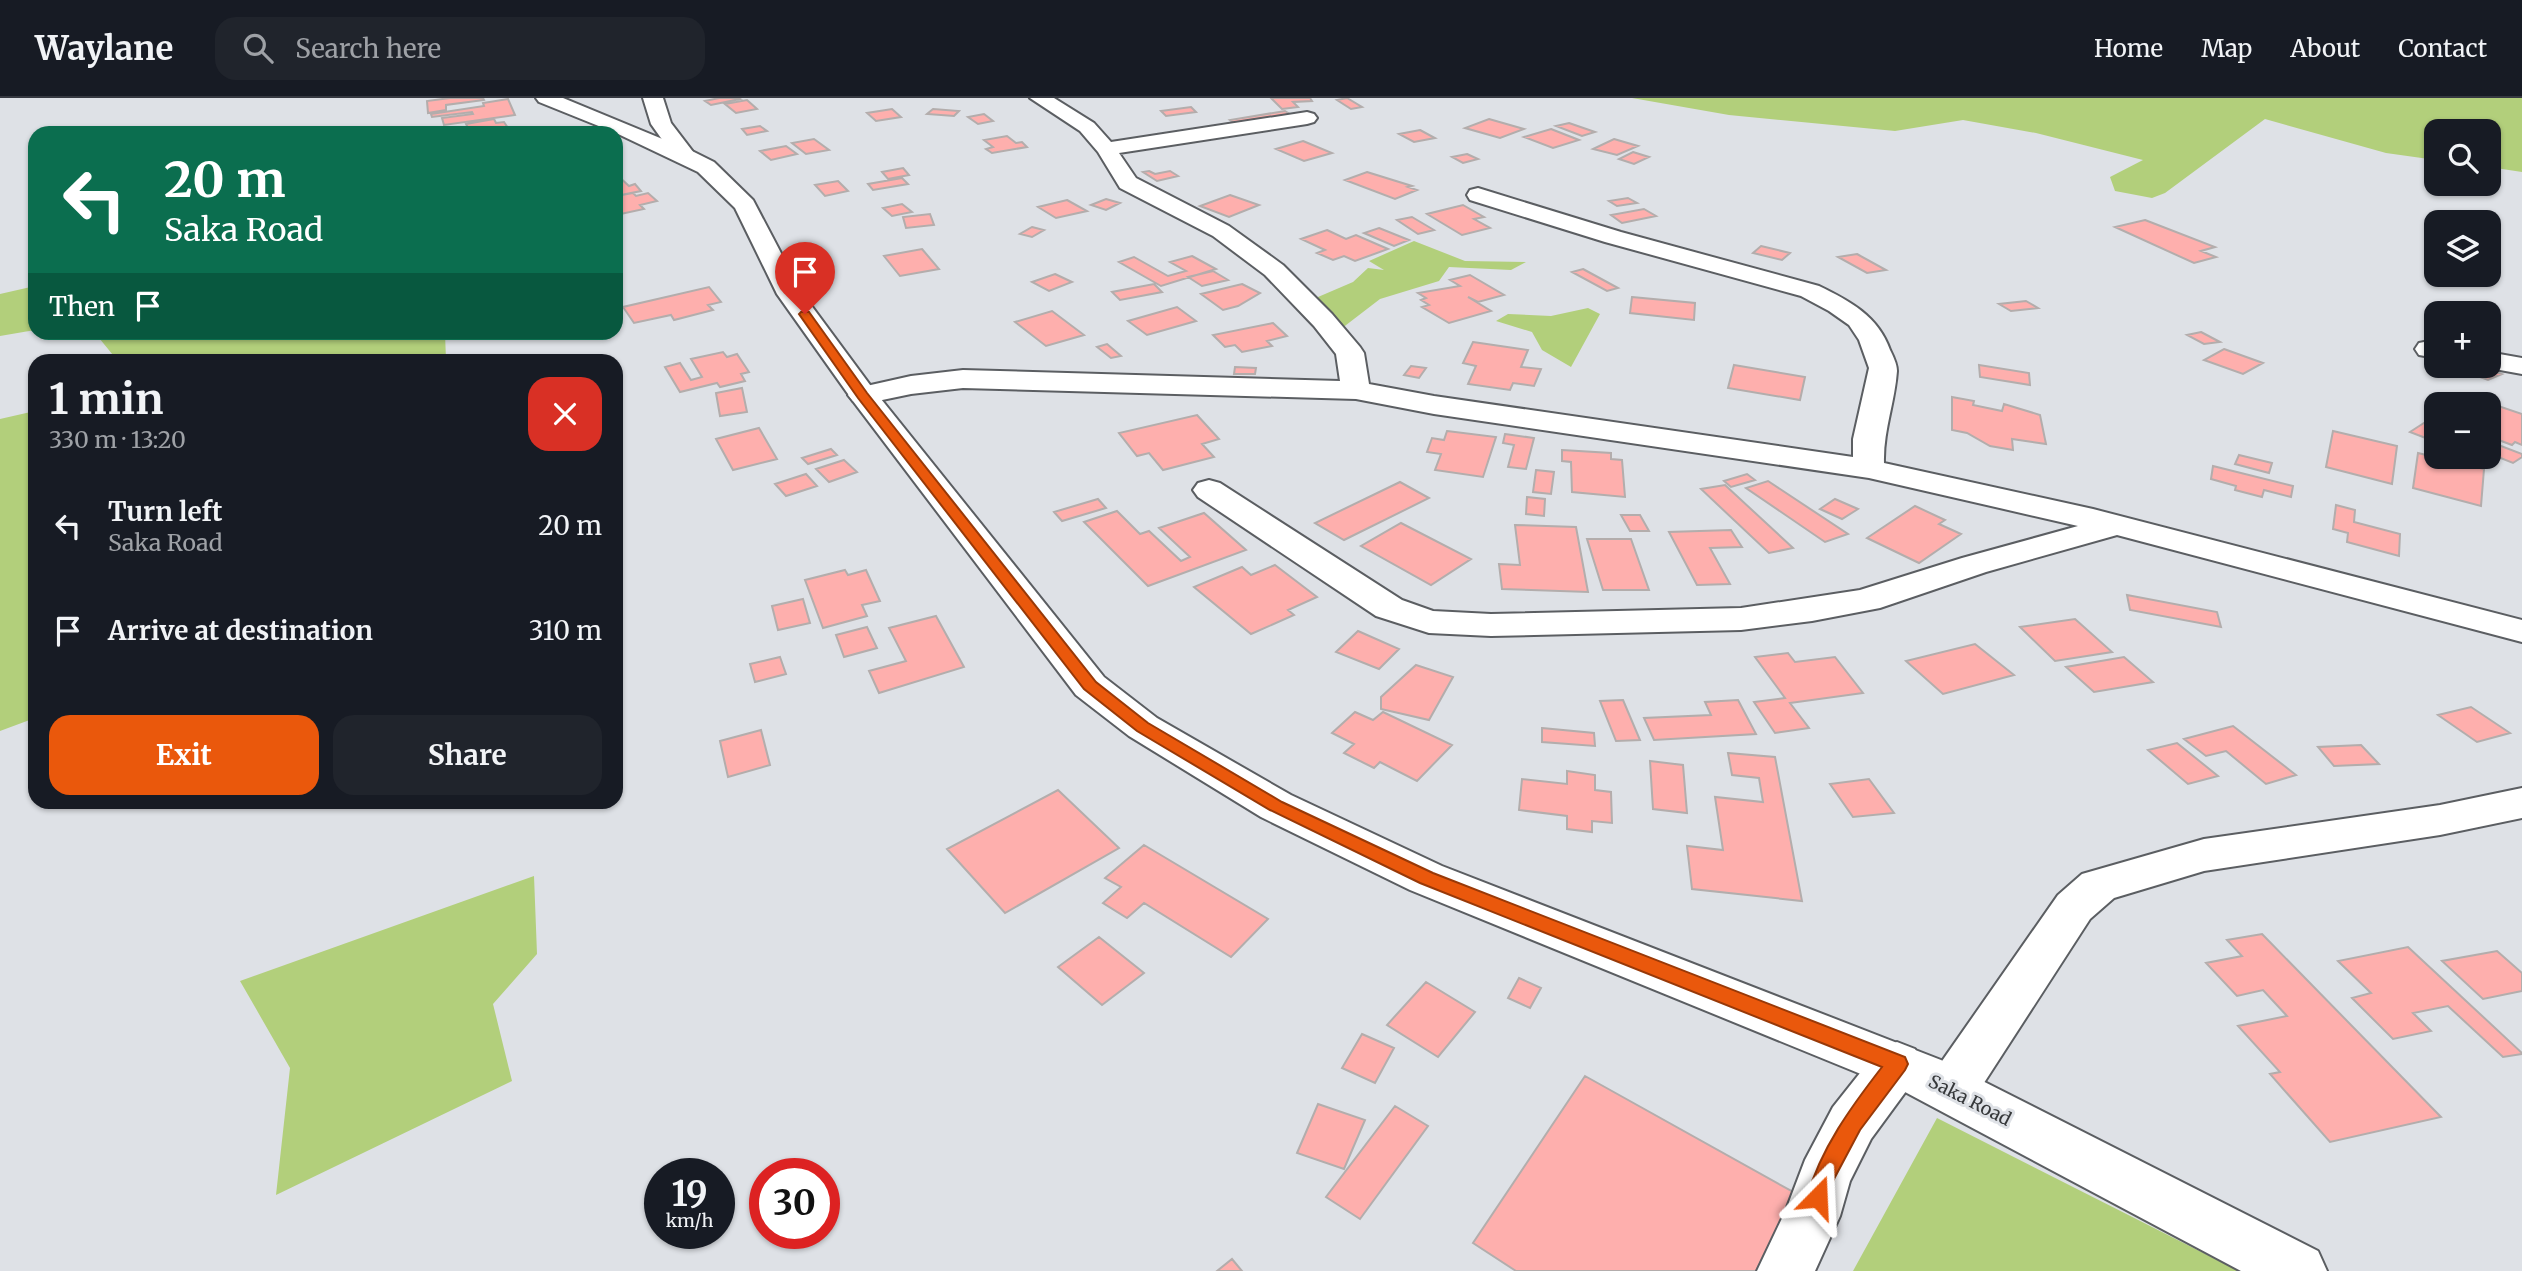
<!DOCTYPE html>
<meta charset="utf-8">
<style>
body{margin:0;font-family:Merriweather,serif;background:#20242c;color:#f1f3f6;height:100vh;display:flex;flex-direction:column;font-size:26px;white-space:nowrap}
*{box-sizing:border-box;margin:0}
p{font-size:23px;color:#9ea1a6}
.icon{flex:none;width:38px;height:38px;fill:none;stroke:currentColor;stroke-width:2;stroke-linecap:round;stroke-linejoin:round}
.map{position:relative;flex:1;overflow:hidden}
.drawer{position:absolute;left:28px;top:256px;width:595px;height:455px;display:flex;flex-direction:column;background:#171b24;border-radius:21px;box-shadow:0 2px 5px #0004}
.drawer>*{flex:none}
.hud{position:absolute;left:28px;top:28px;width:595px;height:214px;border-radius:21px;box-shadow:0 2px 5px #0004;background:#0b6e4f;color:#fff;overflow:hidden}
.controls{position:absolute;left:2424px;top:21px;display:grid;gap:14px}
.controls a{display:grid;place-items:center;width:77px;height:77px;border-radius:14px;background:#171b24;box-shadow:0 2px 5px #0004;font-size:35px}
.speed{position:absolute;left:644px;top:1060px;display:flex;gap:14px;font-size:35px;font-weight:700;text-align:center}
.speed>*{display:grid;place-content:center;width:91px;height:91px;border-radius:50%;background:#171b24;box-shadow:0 2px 5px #0004;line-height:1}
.speed small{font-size:18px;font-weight:400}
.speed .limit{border:10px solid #d22;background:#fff;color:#111}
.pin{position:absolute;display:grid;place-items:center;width:60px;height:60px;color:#fff;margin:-72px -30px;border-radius:50% 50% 50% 0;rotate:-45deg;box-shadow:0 0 7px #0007}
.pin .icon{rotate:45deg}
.me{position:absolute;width:77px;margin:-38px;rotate:21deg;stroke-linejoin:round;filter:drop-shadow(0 0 5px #0008)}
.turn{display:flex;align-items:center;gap:24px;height:147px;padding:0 21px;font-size:32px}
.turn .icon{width:91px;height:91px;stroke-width:2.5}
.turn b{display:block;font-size:49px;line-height:60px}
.then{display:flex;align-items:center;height:66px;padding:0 21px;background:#0003;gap:14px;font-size:26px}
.round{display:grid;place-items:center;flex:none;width:74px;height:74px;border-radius:21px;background:#20242c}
.summary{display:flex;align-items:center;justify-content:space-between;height:119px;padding:0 21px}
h1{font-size:42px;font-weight:700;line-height:52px}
.cta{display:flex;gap:14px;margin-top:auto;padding:14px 21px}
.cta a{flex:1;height:80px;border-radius:21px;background:#ea580c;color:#fff;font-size:28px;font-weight:700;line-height:80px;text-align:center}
.cta a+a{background:#20242c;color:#f1f3f6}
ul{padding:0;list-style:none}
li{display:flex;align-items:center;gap:21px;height:105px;padding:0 21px}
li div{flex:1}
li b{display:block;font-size:26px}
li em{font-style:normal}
header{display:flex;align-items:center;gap:42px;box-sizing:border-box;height:98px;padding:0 35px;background:#171b24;border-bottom:2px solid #363941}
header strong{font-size:33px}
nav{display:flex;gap:38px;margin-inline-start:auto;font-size:24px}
.search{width:490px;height:63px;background:#20242c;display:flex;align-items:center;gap:18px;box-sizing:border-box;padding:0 24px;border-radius:21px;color:#9ea1a6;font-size:26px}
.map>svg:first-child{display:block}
</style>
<header>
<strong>Waylane</strong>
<div class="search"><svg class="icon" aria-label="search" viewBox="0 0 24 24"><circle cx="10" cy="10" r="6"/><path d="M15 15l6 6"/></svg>Search here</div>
<nav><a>Home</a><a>Map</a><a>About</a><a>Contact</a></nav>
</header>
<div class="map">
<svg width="2522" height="1173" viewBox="0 0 2522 1173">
<rect width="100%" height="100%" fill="#dee1e6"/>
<path fill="#b2cf7b" d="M1632,0H2522V74L2489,69L2488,33H2436V62L2386,55L2265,21L2165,95L2152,100L2115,93L2110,79L2143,62L2036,35L1963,22L1895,33L1729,17Z
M1414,143L1465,163L1526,164L1511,172L1449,169L1439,183L1380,201L1337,234L1311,202L1353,184L1368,170L1384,172L1369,163Z
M35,188V232L0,238V196Z
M1588,210L1600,216L1571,269L1542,252L1532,234L1496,223L1508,216L1551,218Z
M95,235H445L446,262H117Z
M35,313V620L0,633V321Z
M534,778L537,856L493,906L512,983L276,1097L290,970L240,883Z
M1937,1020L2239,1173H1853Z"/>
<path fill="#feafad" stroke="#b3adac" stroke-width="2" d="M450,0H483L484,2L446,7V12L428,15L427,3Z
M719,0H738L740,1L711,7L705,3Z
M1271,0H1310L1312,3L1293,4L1298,9L1282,11Z
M1347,0L1362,9L1351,11L1337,2Z
M508,1L515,17L444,27L442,20L473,16L472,14L432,19L431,16L484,8L483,5Z
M747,2L757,11L736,15L725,6Z
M1191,9L1196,14L1166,18L1161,13Z
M892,11L901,19L876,23L867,15Z
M933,11L959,13L954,18L927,16Z
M1285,13L1293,18L1237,27L1230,22Z
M984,16L993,23L978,26L968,19Z
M494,21L496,25L504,24L508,30L500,31L503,35H471L466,26Z
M1489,21L1524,31L1500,40L1465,30Z
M1569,25L1595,34L1582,38L1556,28Z
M760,28L767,33L747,37L742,31Z
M1551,31L1579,42L1553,50L1524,39Z
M1420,32L1435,40L1414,44L1399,36Z
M1007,38L1016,45L1022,44L1027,49L992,55L986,51L993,49L984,42Z
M814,41L829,52L806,56L792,45Z
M1614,41L1638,48L1617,57L1593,51Z
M1303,43L1332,55L1304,63L1276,51Z
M786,48L797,56L771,62L760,53Z
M1633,54L1649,59L1634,66L1619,61Z
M1467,56L1478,61L1463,65L1452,59Z
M903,70L909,77L888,81L882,74Z
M1149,73L1155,76L1170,73L1178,78L1157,83L1143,74Z
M1367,74L1412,88L1408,89L1417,92L1395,101L1345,82Z
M616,76L629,88L635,86L641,93L616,98Z
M902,80L908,86L873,92L868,86Z
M838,83L848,93L825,98L815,87Z
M633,95L636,98L648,95L657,103L640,107L644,111L616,117V98Z
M1230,97L1259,107L1229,119L1200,108Z
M1628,100L1637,105L1617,108L1609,103Z
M1106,101L1120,105L1106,112L1091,107Z
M1067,102L1087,113L1056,120L1038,109Z
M902,106L912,114L892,118L883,110Z
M1463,107L1484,119L1474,121L1490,130L1462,137L1427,116Z
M1644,111L1656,118L1622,125L1611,117Z
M930,116L934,127L906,130L903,119Z
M1412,119L1434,132L1418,136L1397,122Z
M2145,122L2215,149L2201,153L2216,159L2194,165L2115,129Z
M1032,129L1044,132L1032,139L1020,136Z
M1379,130L1409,142L1394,148L1364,135Z
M1327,132L1346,141L1356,137L1388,151L1355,163L1344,158L1333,162L1317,155L1325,152L1301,141Z
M1761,148L1790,155L1782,162L1753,155Z
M922,151L939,171L900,178L884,158Z
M1857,156L1886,172L1867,175L1838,159Z
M1192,158L1216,171L1161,188L1119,164L1134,159L1168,178L1186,173L1170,164Z
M1583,171L1618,190L1607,193L1572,174Z
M1213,173L1228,182L1202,188L1188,179Z
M1055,176L1072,184L1049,193L1032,184Z
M1470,177L1504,197L1478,204L1468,199L1491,213L1449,225L1422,209L1429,207L1421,202L1426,200L1418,195L1460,188L1450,182Z
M1154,186L1162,194L1120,202L1112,194Z
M1242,186L1260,195L1238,208L1223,212L1201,196Z
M709,189L721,204L708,207L713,212L674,222L671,217L634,225L623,209Z
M1632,199L1695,205L1694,222L1630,215Z
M2026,203L2038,210L2011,213L1999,206Z
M1177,209L1196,223L1147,237L1128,223Z
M1052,213L1084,237L1046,248L1015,224Z
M1273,225L1287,238L1267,243L1272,248L1242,254L1235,247L1225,249L1213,237Z
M2201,234L2220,244L2204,246L2187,237Z
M1473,244L1528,252L1521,269L1541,271L1534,288L1513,285L1510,292L1468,286L1476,268L1463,265Z
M1107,246L1121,258L1111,260L1097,249Z
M2224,251L2263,265L2243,276L2204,262Z
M723,254L727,259L737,256L749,274L741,276L745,283L720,289L717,285L680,294L665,269L680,265L691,282L702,279L691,261Z
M1734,267L1805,279L1800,302L1728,290Z
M1979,267L2029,275L2030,287L1980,279Z
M1411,268L1426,270L1419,280L1404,277Z
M2464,268H2478L2502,276L2488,282L2458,271Z
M1235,269L1256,270L1255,276H1234Z
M742,290L747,314L720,318L716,295Z
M2446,298L2461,303L2469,298L2522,316V347L2515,344L2512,347L2488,338V306H2436V311L2431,309Z
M1952,299L1974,303L1973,307L2002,313L2004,306L2040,317L2046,346L2012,341L2013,352L1990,348L1967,335L1952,332Z
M1197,317L1219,341L1202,346L1214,359L1163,372L1149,355L1137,358L1119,335Z
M2430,321L2436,323V344L2410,334Z
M759,330L777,361L733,372L716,341Z
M1447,333L1496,339L1483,379L1435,372L1441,356L1427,354L1432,340L1444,342Z
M2333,333L2397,348L2392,386L2326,369Z
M1505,336L1534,340L1526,371L1508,369L1514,347L1503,345Z
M2488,343L2522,356V359L2513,365L2488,355Z
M831,351L837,357L808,366L802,360Z
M1562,352L1611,355V361L1622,362L1625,399L1572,394L1571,364L1562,363Z
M2418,355L2484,371L2481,408L2413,390Z
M2239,357L2272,365L2269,375L2235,366Z
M844,362L857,374L829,384L816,371Z
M2213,368L2293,388L2291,399L2264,392L2262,399L2235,392L2236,388L2211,381Z
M1536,372L1554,374L1551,396L1533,394Z
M806,376L817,388L786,398L775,386Z
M1747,376L1755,382L1731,389L1724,383Z
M1768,383L1848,436L1825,444L1746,390Z
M1400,384L1429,400L1344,442L1315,425Z
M1725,387L1793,450L1769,455L1701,391Z
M1527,399L1545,401L1544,418L1526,416Z
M1098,401L1106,410L1062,423L1054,414Z
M1835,401L1858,411L1842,421L1820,411Z
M2336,407L2355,412L2354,424L2400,436L2399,458L2347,444L2348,435L2333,431Z
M1915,408L1945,422L1939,426L1961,436L1919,465L1867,440Z
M1117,413L1140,436L1149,433L1181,463L1190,459L1159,430L1204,415L1246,452L1148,488L1084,424Z
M1621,417H1640L1649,433H1630Z
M1401,425L1471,461L1431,487L1361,448Z
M1515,427L1576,429L1588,494L1502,491L1499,466L1520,467Z
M1731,432L1742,449L1710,450L1730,486L1697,487L1669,434Z
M1587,441H1631L1649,492H1603Z
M1275,467L1317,499L1288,512L1294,517L1251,536L1194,489L1242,469L1251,477Z
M845,472L848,477L866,472L880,503L862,507L867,518L823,530L805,482Z
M2127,497L2217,514L2221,529L2130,512Z
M803,501L810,525L778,532L772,508Z
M936,518L964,569L879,595L869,573L906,563L889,530Z
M2075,521L2112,554L2055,563L2020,529Z
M867,529L877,550L844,559L836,537Z
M1358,533L1399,551L1379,571L1336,554Z
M1975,546L2014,577L1943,596L1906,563Z
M1788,555L1795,564L1835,559L1863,595L1790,605L1809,630L1775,635L1754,604L1785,600L1755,559Z
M780,559L786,576L755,584L750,566Z
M2124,559L2153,584L2094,594L2066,569Z
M1416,567L1453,579L1429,622L1381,611V599Z
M1623,602L1640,642L1616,643L1600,603Z
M1738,602L1756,636L1654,642L1644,620L1711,617L1705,604Z
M2471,609L2510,635L2477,644L2438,617Z
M1355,614L1373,622L1383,614L1452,647L1417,683L1380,664L1374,670L1344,655L1354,646L1332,635Z
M2233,628L2296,677L2266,686L2226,653L2206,658L2184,641Z
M1542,630L1594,635L1595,648L1542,644Z
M761,632L770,667L728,679L720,643Z
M2177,645L2218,678L2188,686L2148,652Z
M2361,647L2379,666L2334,668L2318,649Z
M1728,655L1775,659L1802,803L1692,791L1687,748L1723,752L1715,699L1763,704L1759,680L1732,677Z
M1650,663L1683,667L1687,715L1653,711Z
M1567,673L1595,677V692L1611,694L1612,725L1592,723V734L1567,731V718L1519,712L1522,681L1567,686Z
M1869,681L1894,715L1853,719L1830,686Z
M1058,692L1119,750L1005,815L947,751Z
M1144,747L1268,821L1231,859L1144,805L1127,820L1103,805L1121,789L1105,780Z
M2262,836L2441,1019L2330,1044L2270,976L2280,974L2238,928L2287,918L2263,892L2237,898L2206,865L2242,858L2227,842Z
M1099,839L1144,875L1102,907L1058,869Z
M2408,849L2522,955V956L2503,959L2448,908L2413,915L2431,933L2393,941L2352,900L2371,895L2338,863Z
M2497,853L2522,875V893L2483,901L2442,863Z
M1519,880L1541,890L1530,910L1508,900Z
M1426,884L1475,914L1438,959L1387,927Z
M1362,936L1394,950L1375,985L1342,970Z
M1585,978L1795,1095L1756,1173H1516L1473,1145Z
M1318,1006L1365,1022L1344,1071L1297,1055Z
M1395,1008L1428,1028L1360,1121L1326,1099Z
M1232,1161L1242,1173H1217Z"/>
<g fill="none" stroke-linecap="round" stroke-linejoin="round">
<defs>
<path id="minor" d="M643,0H663L671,25L697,59L694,64H678L651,26Z
M1030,0H1054L1094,25L1111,44L1307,14L1314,16L1317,20L1314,24L1307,26L1119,55L1136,80L1229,128L1283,167L1332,216L1360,249L1364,255L1369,286L1434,298L1853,359V341L1869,270L1859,242L1849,227L1829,213L1801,198L1605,144L1470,102L1467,97L1470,92L1478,90L1621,134L1819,188C1850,203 1878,218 1890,252C1893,258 1897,266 1897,273C1895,304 1883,333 1884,365L2093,411L2522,522V544L2117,437L1986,474L1880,510L1812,523L1741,532L1491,538L1429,535L1376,518L1198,399L1193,392L1198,385L1209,382L1220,385L1402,502L1433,513L1491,516L1741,510L1860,492L1962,460L2078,428L1869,380L1434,316L1356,301L963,290L911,296L863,306L853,303L848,297L853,291L911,278L963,272L1340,283L1336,256L1314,228L1265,177L1213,138L1120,90L1098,54L1080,33Z
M2429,243L2436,244V260L2419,257L2415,251L2419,245Z
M2488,254L2522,260V276L2478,268H2488Z
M2522,690V720L2440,737L2204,773L2114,800L2090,821L1969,1008L1951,1014L1933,1008L1925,992L1933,976L2058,797L2082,776L2204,741L2440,707Z
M1897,944L1915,951L1922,966L1915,981L1871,1041L1850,1083L1840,1118L1815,1173H1757L1786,1112L1805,1062L1833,1009L1879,951Z"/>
<path id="secondary" d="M536,0H563L694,54L714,64L753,102L802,195L873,291L1104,579L1157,620L1291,697L1442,768L1941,962L2318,1153L2327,1173H2241L1905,994L1410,792L1261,719L1129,638L1076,597L853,303L777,196L735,110L698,74L616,35L539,4Z"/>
</defs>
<use href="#minor" stroke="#5b5e62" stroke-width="4"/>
<use href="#secondary" stroke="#5b5e62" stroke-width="4"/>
<use href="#minor" fill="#fff" fill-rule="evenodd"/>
<use href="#secondary" fill="#fff" fill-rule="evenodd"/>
</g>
<path fill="#ea580c" stroke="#983908" stroke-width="2" d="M801,214H809L867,295L1096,584L1148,625L1282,704L1433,775L1905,959L1908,966L1905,972L1860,1032L1834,1081L1826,1106L1818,1109L1810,1106L1807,1099C1821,1050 1851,1009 1882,969L1420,785L1270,712L1137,633L1084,591L858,300L799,216Z"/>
<g text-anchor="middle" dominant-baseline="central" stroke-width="6" stroke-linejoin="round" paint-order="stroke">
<g font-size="18" fill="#36383a" stroke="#dee1e6">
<text transform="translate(1970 1002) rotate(27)">Saka Road</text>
</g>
</g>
</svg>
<div class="controls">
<a><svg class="icon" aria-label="search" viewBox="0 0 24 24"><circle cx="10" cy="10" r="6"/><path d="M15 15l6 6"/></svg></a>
<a><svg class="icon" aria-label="layers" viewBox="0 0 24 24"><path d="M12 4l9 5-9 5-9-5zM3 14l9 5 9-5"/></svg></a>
<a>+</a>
<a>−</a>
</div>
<div class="speed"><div>19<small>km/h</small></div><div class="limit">30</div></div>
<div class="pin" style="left:805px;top:216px;background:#d93025"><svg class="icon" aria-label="arrive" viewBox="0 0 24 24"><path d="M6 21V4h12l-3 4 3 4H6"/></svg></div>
<svg class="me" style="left:1818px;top:1099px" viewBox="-20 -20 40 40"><path d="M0-17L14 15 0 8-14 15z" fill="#ea580c" stroke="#fff" stroke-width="4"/></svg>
<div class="hud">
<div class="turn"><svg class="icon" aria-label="left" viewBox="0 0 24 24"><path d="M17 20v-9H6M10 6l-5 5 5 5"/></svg><div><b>20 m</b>Saka Road</div></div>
<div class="then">Then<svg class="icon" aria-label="arrive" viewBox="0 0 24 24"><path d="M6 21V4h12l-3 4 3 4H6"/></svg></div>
</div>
<section class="drawer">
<div class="summary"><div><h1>1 min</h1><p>330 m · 13:20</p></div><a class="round" style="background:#d93025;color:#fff"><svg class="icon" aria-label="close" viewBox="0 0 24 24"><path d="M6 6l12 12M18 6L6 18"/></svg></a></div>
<ul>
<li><svg class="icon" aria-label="left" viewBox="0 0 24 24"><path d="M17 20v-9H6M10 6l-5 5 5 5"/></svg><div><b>Turn left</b><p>Saka Road</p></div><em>20 m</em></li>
<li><svg class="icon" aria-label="arrive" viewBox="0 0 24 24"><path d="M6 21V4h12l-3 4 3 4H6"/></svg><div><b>Arrive at destination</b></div><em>310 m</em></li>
</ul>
<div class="cta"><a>Exit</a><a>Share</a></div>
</section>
</div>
